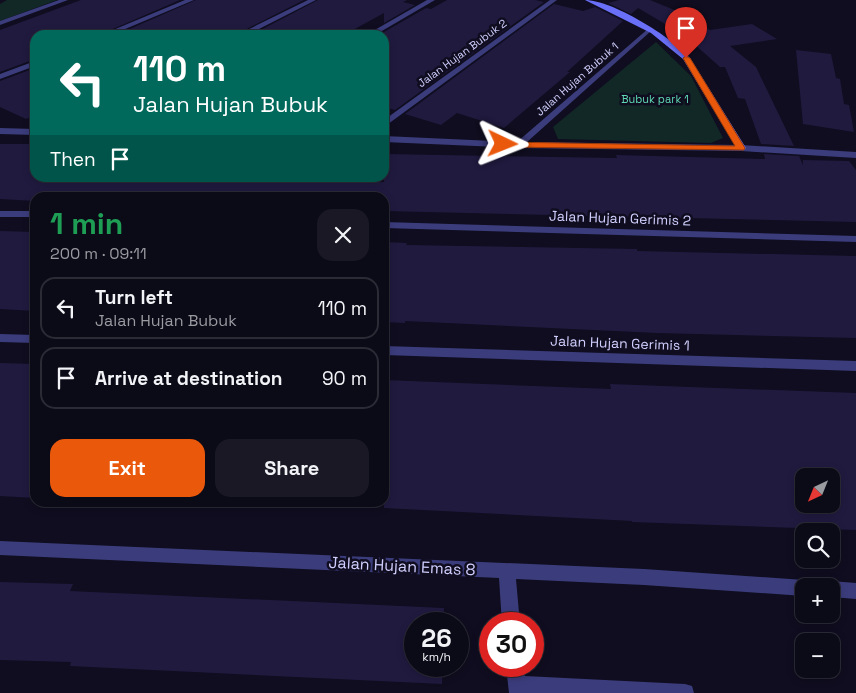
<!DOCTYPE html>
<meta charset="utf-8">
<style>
body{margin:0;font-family:"Space Grotesk",sans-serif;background:#191824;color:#f1f3f6;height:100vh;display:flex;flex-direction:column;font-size:19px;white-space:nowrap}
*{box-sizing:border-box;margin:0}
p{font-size:16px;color:#9a9aa1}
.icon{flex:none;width:28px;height:28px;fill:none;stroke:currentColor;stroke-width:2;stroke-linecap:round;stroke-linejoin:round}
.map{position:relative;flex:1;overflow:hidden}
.details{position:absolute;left:30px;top:192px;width:359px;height:315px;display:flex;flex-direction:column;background:#0b0a17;border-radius:15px;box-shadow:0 2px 8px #0003,0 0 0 1px #2b2b36}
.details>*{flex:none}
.banner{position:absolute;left:30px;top:30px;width:359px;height:152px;border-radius:15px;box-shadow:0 2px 8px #0003,0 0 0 1px #2b2b36;background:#00695c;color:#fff;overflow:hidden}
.needle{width:32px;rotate:223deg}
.controls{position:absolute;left:795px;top:468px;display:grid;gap:10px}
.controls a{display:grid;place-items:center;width:45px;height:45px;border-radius:10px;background:#0b0a17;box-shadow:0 2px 8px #0003,0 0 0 1px #2b2b36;font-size:25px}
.speed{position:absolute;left:404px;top:612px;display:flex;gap:10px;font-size:25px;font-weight:700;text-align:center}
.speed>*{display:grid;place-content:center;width:65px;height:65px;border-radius:50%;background:#0b0a17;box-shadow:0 2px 8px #0003,0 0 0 1px #2b2b36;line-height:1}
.speed small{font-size:12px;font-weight:400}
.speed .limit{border:8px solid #d22;background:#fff;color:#111}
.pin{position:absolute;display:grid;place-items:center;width:42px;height:42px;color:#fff;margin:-51px -21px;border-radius:50% 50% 50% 0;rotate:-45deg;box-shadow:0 0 5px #0007}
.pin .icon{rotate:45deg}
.me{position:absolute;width:55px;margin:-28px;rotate:92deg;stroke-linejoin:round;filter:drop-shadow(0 0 4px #0008)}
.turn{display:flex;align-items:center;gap:18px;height:105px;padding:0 20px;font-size:22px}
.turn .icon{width:65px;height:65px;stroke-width:2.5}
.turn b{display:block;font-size:35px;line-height:42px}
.then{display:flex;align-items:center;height:48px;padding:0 20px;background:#0003;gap:10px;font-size:19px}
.round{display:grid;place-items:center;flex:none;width:52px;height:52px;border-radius:15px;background:#191824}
.overview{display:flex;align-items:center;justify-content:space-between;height:85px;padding:0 20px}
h1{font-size:30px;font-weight:700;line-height:38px;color:#1e9e55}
.action{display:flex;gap:10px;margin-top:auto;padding:10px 20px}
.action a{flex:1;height:58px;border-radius:15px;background:#ea580c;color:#fff;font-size:20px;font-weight:700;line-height:58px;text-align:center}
.action a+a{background:#191824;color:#f1f3f6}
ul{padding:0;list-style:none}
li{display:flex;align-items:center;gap:15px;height:62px;margin:0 10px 8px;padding:0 10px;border:2px solid #2b2b36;border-radius:15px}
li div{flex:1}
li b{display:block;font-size:19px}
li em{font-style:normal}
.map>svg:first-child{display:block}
</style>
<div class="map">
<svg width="856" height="693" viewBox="0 0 856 693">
<rect width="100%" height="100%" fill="#0f0d1f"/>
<path fill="#112826" d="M7,0H57L0,21V4Z
M656,42L691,76L723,138L711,143L558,139L553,127Z"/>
<path fill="#201a3f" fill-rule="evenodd" d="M81,0H180L99,35H35V59L0,72V30Z
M196,0H304L235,35H116Z
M318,0H407L403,2L415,5L384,23V13L344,35H251Z
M447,0H535L544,2L395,110L384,107V32L426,8L431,9Z
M619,0H650L672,9L710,30L752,24L777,39L730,46L756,67L794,146L761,144L745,99L738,98L725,67H720L684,35L638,8L631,14L608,3Z
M554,4L583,11L595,7L623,21L567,72H570L504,128L457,113L441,125L405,114Z
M796,50L831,54L836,78L840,79L844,104L849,105L854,132L803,124Z
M35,68V115L26,119L0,107V81Z
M0,144H35V178H201L384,182V154L617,158L616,155L765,159L764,154L799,156L803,165V160L849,161L856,170V222L384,211V198H35V201L0,199Z
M0,231L35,232V311L0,309Z
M384,242L407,243L406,245L637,249V251L856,256V338L657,333L405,321V323L384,322Z
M0,363L35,364V498L0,496Z
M384,380L611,389L610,384L856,393V530L632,522V521L384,508ZM804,476H831V504H804Z
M0,582L73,584L70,591L444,608L443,624H415V666H442V684L70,666L71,662L0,660Z"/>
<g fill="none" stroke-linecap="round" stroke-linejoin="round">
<path fill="#3b3c7c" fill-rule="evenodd" d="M59,0H68L0,25V21Z
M185,0H194L111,35H101Z
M308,0H316L247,35H237Z
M427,0H435L375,35H366Z
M550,0H557L384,127V120Z
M649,28L652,30L651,31L527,142L741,145L856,152V158L741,151L519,148L384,142V136L517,142Z
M35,61V66L0,79V74Z
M0,128L35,129V135L0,134Z
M0,211H35V217H0Z
M384,222L856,236V242L384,228Z
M0,334L35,335V343L0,342Z
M384,346L856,361V371L384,355Z
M0,541L644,569L804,580L810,582L812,586H804V596L644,585L516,579L520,624H502L499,578L0,555Z
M831,581L856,583V599L831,597V586H824L825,583Z
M506,666H524L525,676L685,684L692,686L694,693H509Z"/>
<path fill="#6a6ff8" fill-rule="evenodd" d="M585,0C612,0 672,37 690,58L746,148L744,150H738L683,59L651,33Z"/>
</g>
<path fill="#ea580c" stroke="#983908" d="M686,56L690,58L745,148L744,150L503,147L499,144L503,142L735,146L683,58Z"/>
<g text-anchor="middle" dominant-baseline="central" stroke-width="5" stroke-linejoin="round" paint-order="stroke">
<g font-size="11" fill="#d0cefd" stroke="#0f0d1f">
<text transform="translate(462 53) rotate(-36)">Jalan Hujan Bubuk 2</text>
<text transform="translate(577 79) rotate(-41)">Jalan Hujan Bubuk 1</text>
</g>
<g font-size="11" fill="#5ed8b2" stroke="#0f0d1f">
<text x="655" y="99">Bubuk park 1</text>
</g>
<g font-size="14" fill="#d0cefd" stroke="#0f0d1f">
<text transform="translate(620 218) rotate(2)">Jalan Hujan Gerimis 2</text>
<text transform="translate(620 343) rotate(2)">Jalan Hujan Gerimis 1</text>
</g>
<g font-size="16" fill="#d0cefd" stroke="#0f0d1f">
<text transform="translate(402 566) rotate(3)">Jalan Hujan Emas 8</text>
</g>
</g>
</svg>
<div class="controls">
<a><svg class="needle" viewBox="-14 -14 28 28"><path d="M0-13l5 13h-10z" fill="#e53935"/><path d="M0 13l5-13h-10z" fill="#9a9aa1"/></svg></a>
<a><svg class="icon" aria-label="search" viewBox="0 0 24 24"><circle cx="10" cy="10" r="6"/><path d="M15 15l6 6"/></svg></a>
<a>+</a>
<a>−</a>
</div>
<div class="speed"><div>26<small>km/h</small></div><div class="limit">30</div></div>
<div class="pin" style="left:686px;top:58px;background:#d93025"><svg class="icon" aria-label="arrive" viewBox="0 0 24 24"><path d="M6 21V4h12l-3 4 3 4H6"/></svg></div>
<svg class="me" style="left:503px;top:144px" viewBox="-20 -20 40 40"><path d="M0-17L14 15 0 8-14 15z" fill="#ea580c" stroke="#fff" stroke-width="4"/></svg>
<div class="banner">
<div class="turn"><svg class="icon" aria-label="left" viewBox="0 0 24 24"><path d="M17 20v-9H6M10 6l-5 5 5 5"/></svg><div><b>110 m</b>Jalan Hujan Bubuk</div></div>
<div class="then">Then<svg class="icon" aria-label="arrive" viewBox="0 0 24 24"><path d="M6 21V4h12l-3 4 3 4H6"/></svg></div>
</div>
<section class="details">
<div class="overview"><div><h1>1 min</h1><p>200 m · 09:11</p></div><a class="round"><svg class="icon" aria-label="close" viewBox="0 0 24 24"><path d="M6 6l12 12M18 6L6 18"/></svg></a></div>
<ul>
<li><svg class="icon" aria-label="left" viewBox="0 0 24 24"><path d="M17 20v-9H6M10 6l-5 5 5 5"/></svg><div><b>Turn left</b><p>Jalan Hujan Bubuk</p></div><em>110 m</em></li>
<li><svg class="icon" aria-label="arrive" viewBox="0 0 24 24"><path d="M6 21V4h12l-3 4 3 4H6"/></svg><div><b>Arrive at destination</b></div><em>90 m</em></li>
</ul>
<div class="action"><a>Exit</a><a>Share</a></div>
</section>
</div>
